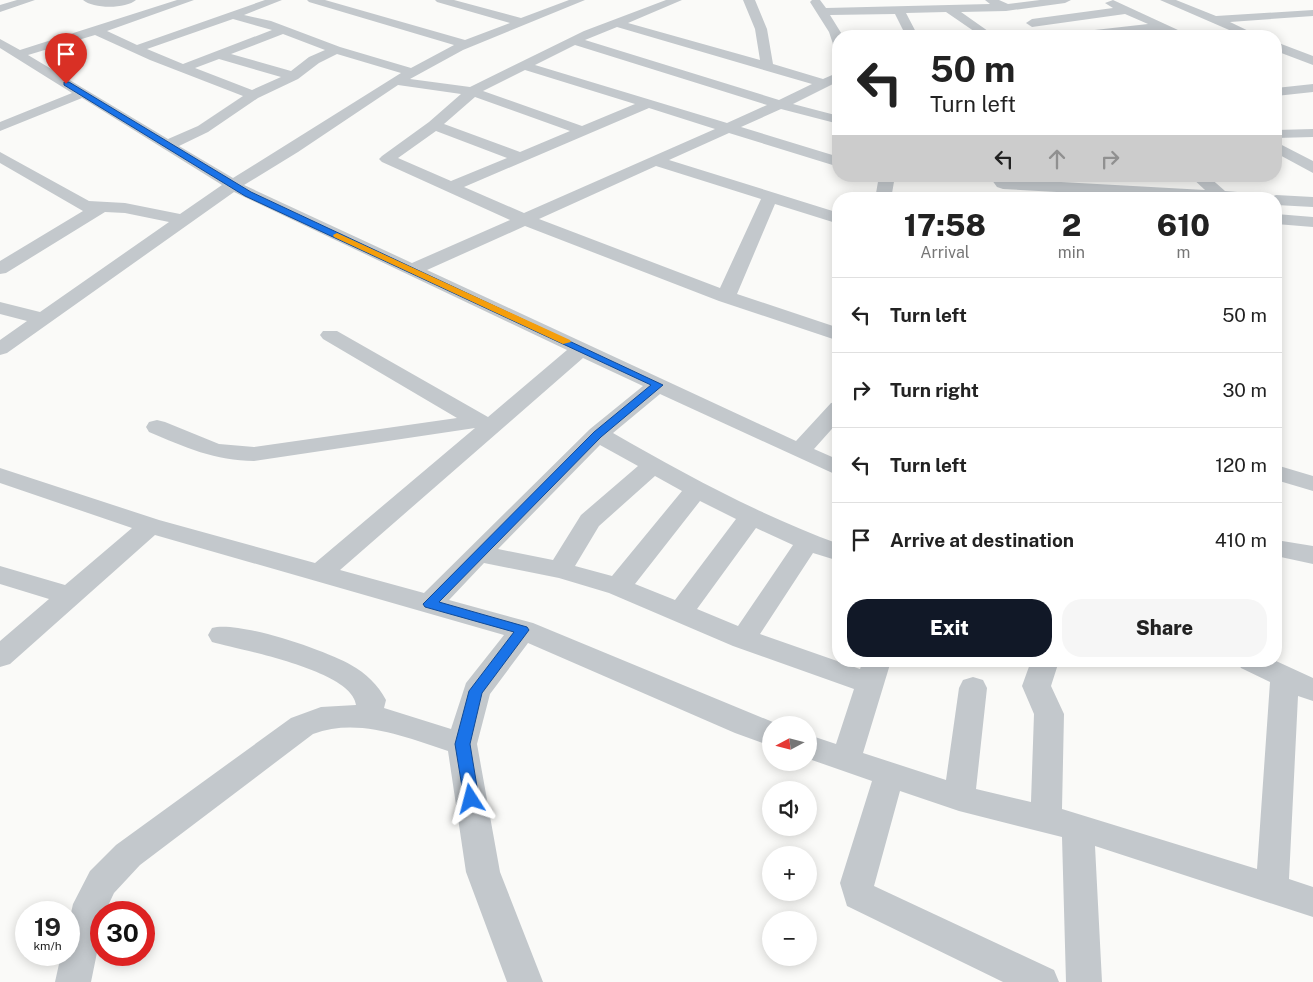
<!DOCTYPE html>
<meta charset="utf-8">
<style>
body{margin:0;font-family:"Public Sans",sans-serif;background:#f6f6f6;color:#222;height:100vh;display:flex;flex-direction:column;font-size:19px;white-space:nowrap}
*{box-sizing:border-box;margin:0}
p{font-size:16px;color:#767676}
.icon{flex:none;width:28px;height:28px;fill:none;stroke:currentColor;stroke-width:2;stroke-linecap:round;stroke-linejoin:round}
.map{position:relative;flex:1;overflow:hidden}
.drawer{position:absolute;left:832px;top:192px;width:450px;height:475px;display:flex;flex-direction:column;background:#fff;border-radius:20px;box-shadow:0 2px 12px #0003}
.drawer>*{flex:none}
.banner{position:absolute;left:832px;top:30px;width:450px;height:152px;border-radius:20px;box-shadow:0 2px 12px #0003;background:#fff;color:#222;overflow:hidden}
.needle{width:32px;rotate:263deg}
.buttons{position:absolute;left:762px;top:716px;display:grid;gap:10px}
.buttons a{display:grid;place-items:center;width:55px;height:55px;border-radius:50%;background:#fff;box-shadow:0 2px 12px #0003;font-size:25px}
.speed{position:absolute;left:15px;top:901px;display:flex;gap:10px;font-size:25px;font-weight:700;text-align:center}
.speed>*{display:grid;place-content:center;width:65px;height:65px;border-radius:50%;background:#fff;box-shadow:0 2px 12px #0003;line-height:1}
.speed small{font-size:12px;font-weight:400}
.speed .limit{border:8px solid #d22;background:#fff;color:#111}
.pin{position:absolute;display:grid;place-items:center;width:42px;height:42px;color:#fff;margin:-51px -21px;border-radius:50% 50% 50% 0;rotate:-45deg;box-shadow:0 0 5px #0007}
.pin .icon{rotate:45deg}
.me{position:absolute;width:55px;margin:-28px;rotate:351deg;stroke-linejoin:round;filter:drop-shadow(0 0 4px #0008)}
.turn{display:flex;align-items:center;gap:18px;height:105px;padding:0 15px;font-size:22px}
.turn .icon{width:65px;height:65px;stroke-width:2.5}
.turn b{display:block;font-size:35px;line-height:42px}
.lanes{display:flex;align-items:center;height:48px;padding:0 15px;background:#0003;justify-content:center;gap:25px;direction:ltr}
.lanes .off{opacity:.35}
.eta{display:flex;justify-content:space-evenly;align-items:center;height:85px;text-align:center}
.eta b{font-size:30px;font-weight:800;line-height:35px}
.cta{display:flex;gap:10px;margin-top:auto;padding:10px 15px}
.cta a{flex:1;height:58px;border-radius:20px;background:#111827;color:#fff;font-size:20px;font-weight:800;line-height:58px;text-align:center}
.cta a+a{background:#f6f6f6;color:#222}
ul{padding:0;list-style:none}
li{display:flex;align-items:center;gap:15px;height:75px;padding:0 15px;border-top:1px solid #e0e0e0}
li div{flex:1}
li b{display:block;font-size:19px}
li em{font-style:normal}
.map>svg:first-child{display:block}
</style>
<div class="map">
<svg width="1313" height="982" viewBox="0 0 1313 982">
<rect width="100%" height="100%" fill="#fafaf8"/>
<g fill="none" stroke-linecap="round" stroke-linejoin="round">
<path fill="#c3c8cc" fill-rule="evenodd" d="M17,0H35L0,12V5Z
M83,0H136C126,9 93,9 83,0Z
M177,0H194L107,31L137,45L265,0H282L244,15L271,21L340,47L411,68L454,45L309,2L307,0H325L465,40L510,23L437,2L435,0H454L521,18L569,0H585L463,50L410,79L470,87L584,31L666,0H682L628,23L760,60L755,29L743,0H755L767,29L773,64L823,79L839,72V81L793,104L839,116V124L781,109L741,127L839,157V167L729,133L669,160L839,213V224L775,204L737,294L839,328V341L719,301L525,226L427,270L796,441L831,403L839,402V421L814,449L839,460V476L660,394L613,433C686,475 760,515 839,544V561L813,553L760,634L860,669L863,661H891L863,753L946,780L959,688L963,680L973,677L983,680L987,688L976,789L1031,802L1034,714L1022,686L1031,661H1059L1051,686L1064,714L1062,809L1257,869L1270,682L1241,668L1237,661H1276L1313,678V701L1298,696L1289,879L1313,887V917L1095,846L1102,982H1066L1062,837L959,811L900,791L874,886L1054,970L1059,982H1003L847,906L840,883L872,781L809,759V735L836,744L854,689L733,646L609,593L559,578L484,563L449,600L533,623L780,725H771V746L735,733L528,643L490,694L477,744L500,872L543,982H507L466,872L448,751C405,737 358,717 313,734L140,865L114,893L105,912H101V933L91,982H55L61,955H69V922L73,904L90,871L116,845L291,718L321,707L356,705C352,670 240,650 212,642L208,635L212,628C238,620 327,651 351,665C366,673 378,685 386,700L384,708L451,729L466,683L504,635L155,535L10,664L0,667V641L49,599L0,584V566L65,585L132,528L0,483V468L159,520L315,563L475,428L254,461C216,461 184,447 149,432L146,427L149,422L157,420L165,422L219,444L254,447L457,418L323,339L320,335L323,331H337L488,417L567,350L234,192L7,353L0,355V340L27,321L0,314V302L40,312L169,222L125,213L105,212L6,273L0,274V261L83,211L0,163V152L89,201L125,203L180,214L222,185L82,98L0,131V122L72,93L0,48V39L20,50ZM233,19L272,30L183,64L147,49ZM617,27L812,84L779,100L585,40ZM283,34L325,50L309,57L291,71L231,54ZM95,35L150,60L243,96L198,126L168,139L28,55ZM575,45L767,105L727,123L535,65ZM337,54L401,73L233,178L179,146L208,132L258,98L298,79L319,63ZM219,59L281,77L252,90L195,68ZM525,70L635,104L582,126L483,91ZM398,85L461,94L429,122L382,156L379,159L382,162L510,220L412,263L244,185L298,152ZM475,97L570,131L520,152L444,124ZM649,108L715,129L524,213L464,187ZM436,131L507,158L451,181L398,158ZM656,166L761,199L720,288L539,219ZM583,358L643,386L590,429L424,593L340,570ZM600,445L638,466L581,515L553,560L498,549ZM655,476L682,491L612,576L575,566L599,526ZM700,501L736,519L675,600L635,584ZM756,528L793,545L738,626L697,609Z
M812,0H820L826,8L990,4L985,0H999L1008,4L1040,0H1071L1065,3L1006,11L961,12L995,36H981L946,12L906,13L918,36H906L895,14L830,15L843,36H839V48L833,44L829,32L810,2Z
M1113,0L1191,36H1176L1161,30L1106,36H1071L1077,32L1148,24L1125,14L1032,27L1026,23L1032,19L1113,8L1105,3Z
M1160,0H1176L1216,16L1313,10V16L1230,22L1259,36H1243Z
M1276,42L1313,56V65L1276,51Z
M1313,84V92L1276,96V88Z
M1313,129V137L1276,138V130Z
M1276,142L1313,161V173L1276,153Z
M879,176H895L891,199H875Z
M989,176H1005L1008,179L1205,190L1190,176H1208L1225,191L1262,194L1269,198L1276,195L1313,197V207L1276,205V199H1183L1003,189L997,187Z
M1276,214L1313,217V227L1276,224Z
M1276,465L1313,476V491L1276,480Z
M1276,540L1313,546V564L1276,556Z"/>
</g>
<path fill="#1a73e8" stroke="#114b97" d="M64,82H69L251,192L663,385L601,437L439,602L527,627L529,630L482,693L470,744L479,799L476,803L471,805L466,803L464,799L455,744L469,691L514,632L425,607L423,604L594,432L651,385L245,196L64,85Z"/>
<path fill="#f59e0b" d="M337,233L570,340L571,342L563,344L334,237L333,235Z"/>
</svg>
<div class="buttons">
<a><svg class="needle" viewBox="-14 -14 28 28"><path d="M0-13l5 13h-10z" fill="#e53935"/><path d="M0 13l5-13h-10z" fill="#767676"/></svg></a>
<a><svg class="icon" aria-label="sound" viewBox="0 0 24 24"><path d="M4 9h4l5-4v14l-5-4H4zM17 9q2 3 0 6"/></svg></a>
<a>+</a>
<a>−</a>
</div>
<div class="speed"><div>19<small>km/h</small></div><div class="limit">30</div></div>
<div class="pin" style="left:66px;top:84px;background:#d93025"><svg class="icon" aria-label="arrive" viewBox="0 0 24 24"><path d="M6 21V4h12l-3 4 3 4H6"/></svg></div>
<svg class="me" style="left:471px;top:799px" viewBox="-20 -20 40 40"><path d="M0-17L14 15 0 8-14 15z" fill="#1a73e8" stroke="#fff" stroke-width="4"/></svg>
<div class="banner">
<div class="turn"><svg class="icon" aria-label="left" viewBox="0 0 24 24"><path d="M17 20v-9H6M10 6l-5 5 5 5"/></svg><div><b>50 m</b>Turn left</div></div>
<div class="lanes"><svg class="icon" aria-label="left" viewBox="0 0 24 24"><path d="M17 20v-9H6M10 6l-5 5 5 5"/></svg><svg class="icon off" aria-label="ahead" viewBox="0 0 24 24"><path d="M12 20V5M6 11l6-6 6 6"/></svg><svg class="icon off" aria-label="right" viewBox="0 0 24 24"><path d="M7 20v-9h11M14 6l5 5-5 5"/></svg></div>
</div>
<section class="drawer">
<div class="eta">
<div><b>17:58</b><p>Arrival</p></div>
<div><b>2</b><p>min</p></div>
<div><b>610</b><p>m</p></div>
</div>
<ul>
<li><svg class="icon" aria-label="left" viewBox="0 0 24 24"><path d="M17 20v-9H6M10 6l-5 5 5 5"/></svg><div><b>Turn left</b></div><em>50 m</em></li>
<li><svg class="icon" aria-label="right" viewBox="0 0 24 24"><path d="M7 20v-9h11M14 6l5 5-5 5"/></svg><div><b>Turn right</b></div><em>30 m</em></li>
<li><svg class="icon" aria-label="left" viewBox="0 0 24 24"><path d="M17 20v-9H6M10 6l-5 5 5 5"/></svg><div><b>Turn left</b></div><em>120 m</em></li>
<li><svg class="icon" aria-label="arrive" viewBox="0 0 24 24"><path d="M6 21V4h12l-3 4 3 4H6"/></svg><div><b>Arrive at destination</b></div><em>410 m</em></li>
</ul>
<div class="cta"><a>Exit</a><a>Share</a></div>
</section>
</div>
